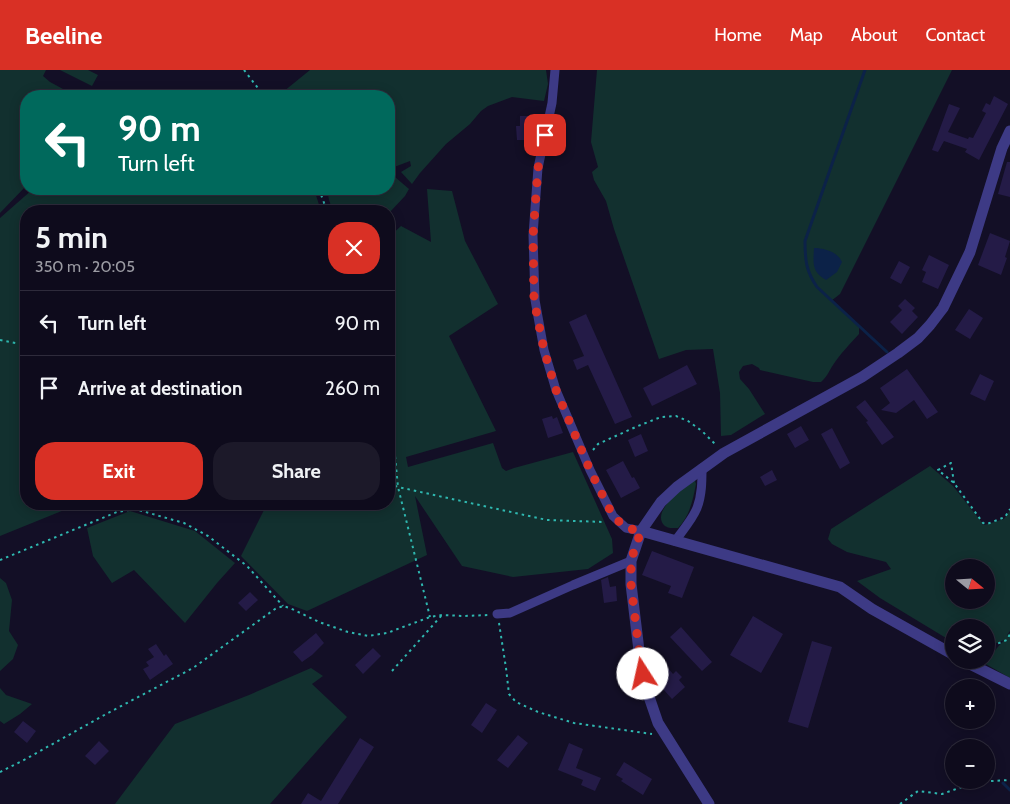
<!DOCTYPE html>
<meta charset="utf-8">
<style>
body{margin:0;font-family:Cabin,sans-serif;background:#1c1929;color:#f1f3f6;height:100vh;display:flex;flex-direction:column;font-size:19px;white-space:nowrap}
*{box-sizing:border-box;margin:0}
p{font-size:16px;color:#9b9ba3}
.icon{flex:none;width:28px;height:28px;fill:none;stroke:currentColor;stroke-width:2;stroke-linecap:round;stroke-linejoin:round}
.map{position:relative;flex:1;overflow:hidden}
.side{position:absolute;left:20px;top:135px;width:375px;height:305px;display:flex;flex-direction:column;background:#0e0b1c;border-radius:20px;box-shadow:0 2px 12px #0003,0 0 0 1px #2e2b3b}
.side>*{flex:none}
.guide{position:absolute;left:20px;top:20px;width:375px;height:105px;border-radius:20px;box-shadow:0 2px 12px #0003,0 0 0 1px #2e2b3b;background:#00695c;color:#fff;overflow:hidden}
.needle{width:32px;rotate:108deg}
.buttons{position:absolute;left:945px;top:489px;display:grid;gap:10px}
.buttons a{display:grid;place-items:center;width:50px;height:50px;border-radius:50%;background:#0e0b1c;box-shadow:0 2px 12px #0003,0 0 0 1px #2e2b3b;font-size:25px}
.pin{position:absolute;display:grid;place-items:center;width:42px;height:42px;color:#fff;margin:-21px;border-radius:10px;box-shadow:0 2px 8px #0006}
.me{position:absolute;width:55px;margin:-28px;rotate:350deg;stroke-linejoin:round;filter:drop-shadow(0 0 4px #0008)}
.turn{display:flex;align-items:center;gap:18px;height:105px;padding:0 15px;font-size:22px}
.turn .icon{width:65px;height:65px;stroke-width:2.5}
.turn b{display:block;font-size:35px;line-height:42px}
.round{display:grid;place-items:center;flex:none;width:52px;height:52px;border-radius:20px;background:#1c1929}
.headline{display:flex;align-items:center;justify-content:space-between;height:85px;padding:0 15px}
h1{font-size:30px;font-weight:800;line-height:38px}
.button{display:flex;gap:10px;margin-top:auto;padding:10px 15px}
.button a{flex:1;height:58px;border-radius:20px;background:#d93025;color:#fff;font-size:20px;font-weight:800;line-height:58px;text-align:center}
.button a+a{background:#1c1929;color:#f1f3f6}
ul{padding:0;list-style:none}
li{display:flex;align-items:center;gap:15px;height:65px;padding:0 15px;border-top:1px solid #2e2b3b}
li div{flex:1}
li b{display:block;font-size:19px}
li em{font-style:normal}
header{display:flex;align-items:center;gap:30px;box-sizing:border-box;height:70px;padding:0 25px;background:#d93025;color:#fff}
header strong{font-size:24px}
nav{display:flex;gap:28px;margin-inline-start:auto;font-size:18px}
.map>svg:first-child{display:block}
</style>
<header>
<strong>Beeline</strong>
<nav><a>Home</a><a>Map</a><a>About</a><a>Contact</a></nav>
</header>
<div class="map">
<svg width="1010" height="734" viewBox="0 0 1010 734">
<rect width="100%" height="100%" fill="#130f26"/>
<path fill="#12302f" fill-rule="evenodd" d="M0,0H46L43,6L50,12L76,26H26V116L0,143Z
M60,0H88L98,5L92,16Z
M310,0H546L548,14L544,31L512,27L488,36L481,41L470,54L446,74L420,103L412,114L401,102L411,96L410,91L389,99V26H278Z
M597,0H952L840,224L831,231L859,256V264C850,274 840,284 833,295C829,301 827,307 821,312H813L760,300L759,298L752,294L743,296L739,302L740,309L749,319L765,344L731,365L721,366L720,323L713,279L686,280L659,289L614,159L606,131L594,110L592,102L598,97L591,72Z
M395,107L409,119L405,126L389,143V141H333L329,130L327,119H389V109Z
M33,119H120L121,120L123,119H314L321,141H26V434H79L0,466V148Z
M427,119L452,121L465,171L498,234L449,266L496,361L406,387L408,397L493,373L502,398L506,401L514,398L573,382L612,469L613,483L588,499L513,507L462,496L415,426L427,485L307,541L288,534L241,486L267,434H389V167L401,156L431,172Z
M930,396L953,416L984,455L1004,449L1010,440V561L1007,565L1010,563V608L984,593L1004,570L986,577V558H954V570L946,568L880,528L857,511L891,499L886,492L847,482L832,474L828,469L831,459ZM954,498H986V530H954Z
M693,410L695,411L696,414C693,429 690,446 678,458C673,458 667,459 663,454C653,439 683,419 693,410Z
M130,441L195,461L235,493L217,513L185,553L134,500L112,513L93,486L87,458Z
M0,508L6,513L12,530L9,561L18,575L13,589L0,601Z
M311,598L323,606L312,614L347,647L270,734H115L175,654L249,625Z
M0,618L6,625L32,634L20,644L4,654L0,651Z"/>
<path fill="#0c2248" d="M814,178C824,178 838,182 842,192L837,202L826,210C812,202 813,194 814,178Z"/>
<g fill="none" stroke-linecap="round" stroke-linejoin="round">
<path stroke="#0c2248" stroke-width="3" d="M865,0L805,171C805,190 806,201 817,217L887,282
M1003,713L1010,720"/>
</g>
<path fill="#241b47" d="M994,26L1008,34L979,90L965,82L967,79L944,71L938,82L932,80L949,34L960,38L948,62L968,69L969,67L973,68L986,43L982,41L986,33L990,35Z
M520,46H530L531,70H517L516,56H520Z
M1007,92H1010V127L998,124Z
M990,163L1010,171L1005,187L1007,188L1001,205L978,195Z
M929,185L949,195L938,219L922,212L926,202L922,200Z
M899,191L910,197L901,214L890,208Z
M905,229L915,238L912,241L918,247L902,264L890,252L902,240L898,236Z
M969,239L983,248L970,269L955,260Z
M586,244L632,347L615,354L588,295L577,300L573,290L584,286L569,252Z
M687,295L697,314L652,336L643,318Z
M907,299L938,342L927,349L914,330L896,343L881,340L890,333L880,318Z
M980,304L994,311L985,331L970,324Z
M865,330L894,367L882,375L866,352L868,351L856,337Z
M552,346L553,349L557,347L563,363L548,368L542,349Z
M801,356L809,370L795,378L787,364Z
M832,358L850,393L840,399L821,364Z
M641,364L648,381L635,387L628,370Z
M623,391L632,408L634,407L640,418L621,428L606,400Z
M772,400L777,410L765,416L760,407Z
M652,481L694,497L682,528L668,523L671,516L642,505Z
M608,507L610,517L616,516L617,531L604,533L601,510Z
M250,522L258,530L246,541L238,533Z
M753,546L783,564L761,603L730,585Z
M681,557L712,592L702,601L670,567Z
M316,563L324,573L312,585L302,592L293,582Z
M812,571L832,577L808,658L788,652Z
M156,574L164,586L166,584L173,594L150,610L143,599L149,596L146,592L154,587L148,579Z
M373,578L381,586L363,604L355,595Z
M667,597L673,604L676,601L682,607L679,610L685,617L672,629L654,609Z
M486,633L497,640L482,663L471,655Z
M23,651L36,661L27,673L14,662Z
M518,665L528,673L508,698L497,690Z
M360,668L374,677L338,734H301L308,723L321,731Z
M99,671L109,681L95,695L85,686Z
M569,673L583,679L576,698L601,708L595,721L581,715L583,710L558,700Z
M624,692L652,709L643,725L621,711L623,709L616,705Z"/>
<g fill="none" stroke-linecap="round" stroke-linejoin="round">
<path stroke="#2fb8b0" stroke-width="2" stroke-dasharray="2.5 4" stroke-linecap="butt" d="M244,0L264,26
M319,119L327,141
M0,270L26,275
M389,335L391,344L398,417L430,547
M593,380L598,374L638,356L661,347L676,346L688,351L702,361L717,376
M389,413L398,417L547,450L604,452
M954,413L951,393L938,400L954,413L983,453L987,454L1005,447L1010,439
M0,490L117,442L135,439L184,453L208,466L247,496L283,536
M499,553L506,598L509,624L516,632L538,642L574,653L652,664
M986,578L1007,570L1010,564
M392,601L442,545
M0,702L24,690L108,643L193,598L275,539L283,536L290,538L319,552L348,562L368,566L387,563L430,547L442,545L464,546L489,545
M900,734L918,721L942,724L976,712L1010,710"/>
<path stroke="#3d3a85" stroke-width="9" d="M555,0L552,33L538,98L533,165L535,230L544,280L556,320L590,400L613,446L626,458L641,461
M675,471C683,460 692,450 697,438C702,425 702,411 702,398
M497,544L510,543L573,515L631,491"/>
<path stroke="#3d3a85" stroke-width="11" d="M641,461L840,517L872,539L954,585
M962,590L1010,614
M709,734L658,653L646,618L640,589L631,514V491L641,461L661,432L677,417L724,383L862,307L898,283L918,268L930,255L943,238L970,182L997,94L1002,78L1010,61"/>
</g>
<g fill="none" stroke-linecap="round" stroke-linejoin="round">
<path stroke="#d93025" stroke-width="9" stroke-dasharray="0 16.2" d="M545,65L538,98L533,166L534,230L544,280L556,320L590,400L613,446L626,458L641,461L631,490V514L640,589L643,604"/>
</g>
</svg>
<div class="buttons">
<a><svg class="needle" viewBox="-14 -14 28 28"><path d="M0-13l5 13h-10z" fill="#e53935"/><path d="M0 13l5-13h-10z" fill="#9b9ba3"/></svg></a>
<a><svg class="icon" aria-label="layers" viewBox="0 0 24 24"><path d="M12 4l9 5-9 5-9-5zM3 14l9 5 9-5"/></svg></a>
<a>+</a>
<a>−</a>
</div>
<div class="pin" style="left:545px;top:65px;background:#d93025"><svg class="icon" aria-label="arrive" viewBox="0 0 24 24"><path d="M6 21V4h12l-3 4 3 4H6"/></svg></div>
<svg class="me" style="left:643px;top:604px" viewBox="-20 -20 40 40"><circle r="19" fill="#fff"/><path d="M0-13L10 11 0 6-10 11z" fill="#d93025"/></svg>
<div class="guide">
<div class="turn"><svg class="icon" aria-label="left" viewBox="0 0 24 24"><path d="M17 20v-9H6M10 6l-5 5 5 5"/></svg><div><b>90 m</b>Turn left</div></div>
</div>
<section class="side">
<div class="headline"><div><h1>5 min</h1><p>350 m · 20:05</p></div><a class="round" style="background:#d93025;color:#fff"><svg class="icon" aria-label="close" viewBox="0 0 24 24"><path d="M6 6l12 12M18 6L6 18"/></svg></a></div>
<ul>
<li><svg class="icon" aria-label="left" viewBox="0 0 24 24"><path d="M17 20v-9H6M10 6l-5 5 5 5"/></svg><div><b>Turn left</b></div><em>90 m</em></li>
<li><svg class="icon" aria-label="arrive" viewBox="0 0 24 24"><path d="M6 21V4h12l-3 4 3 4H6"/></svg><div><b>Arrive at destination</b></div><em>260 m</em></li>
</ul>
<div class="button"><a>Exit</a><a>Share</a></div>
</section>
</div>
